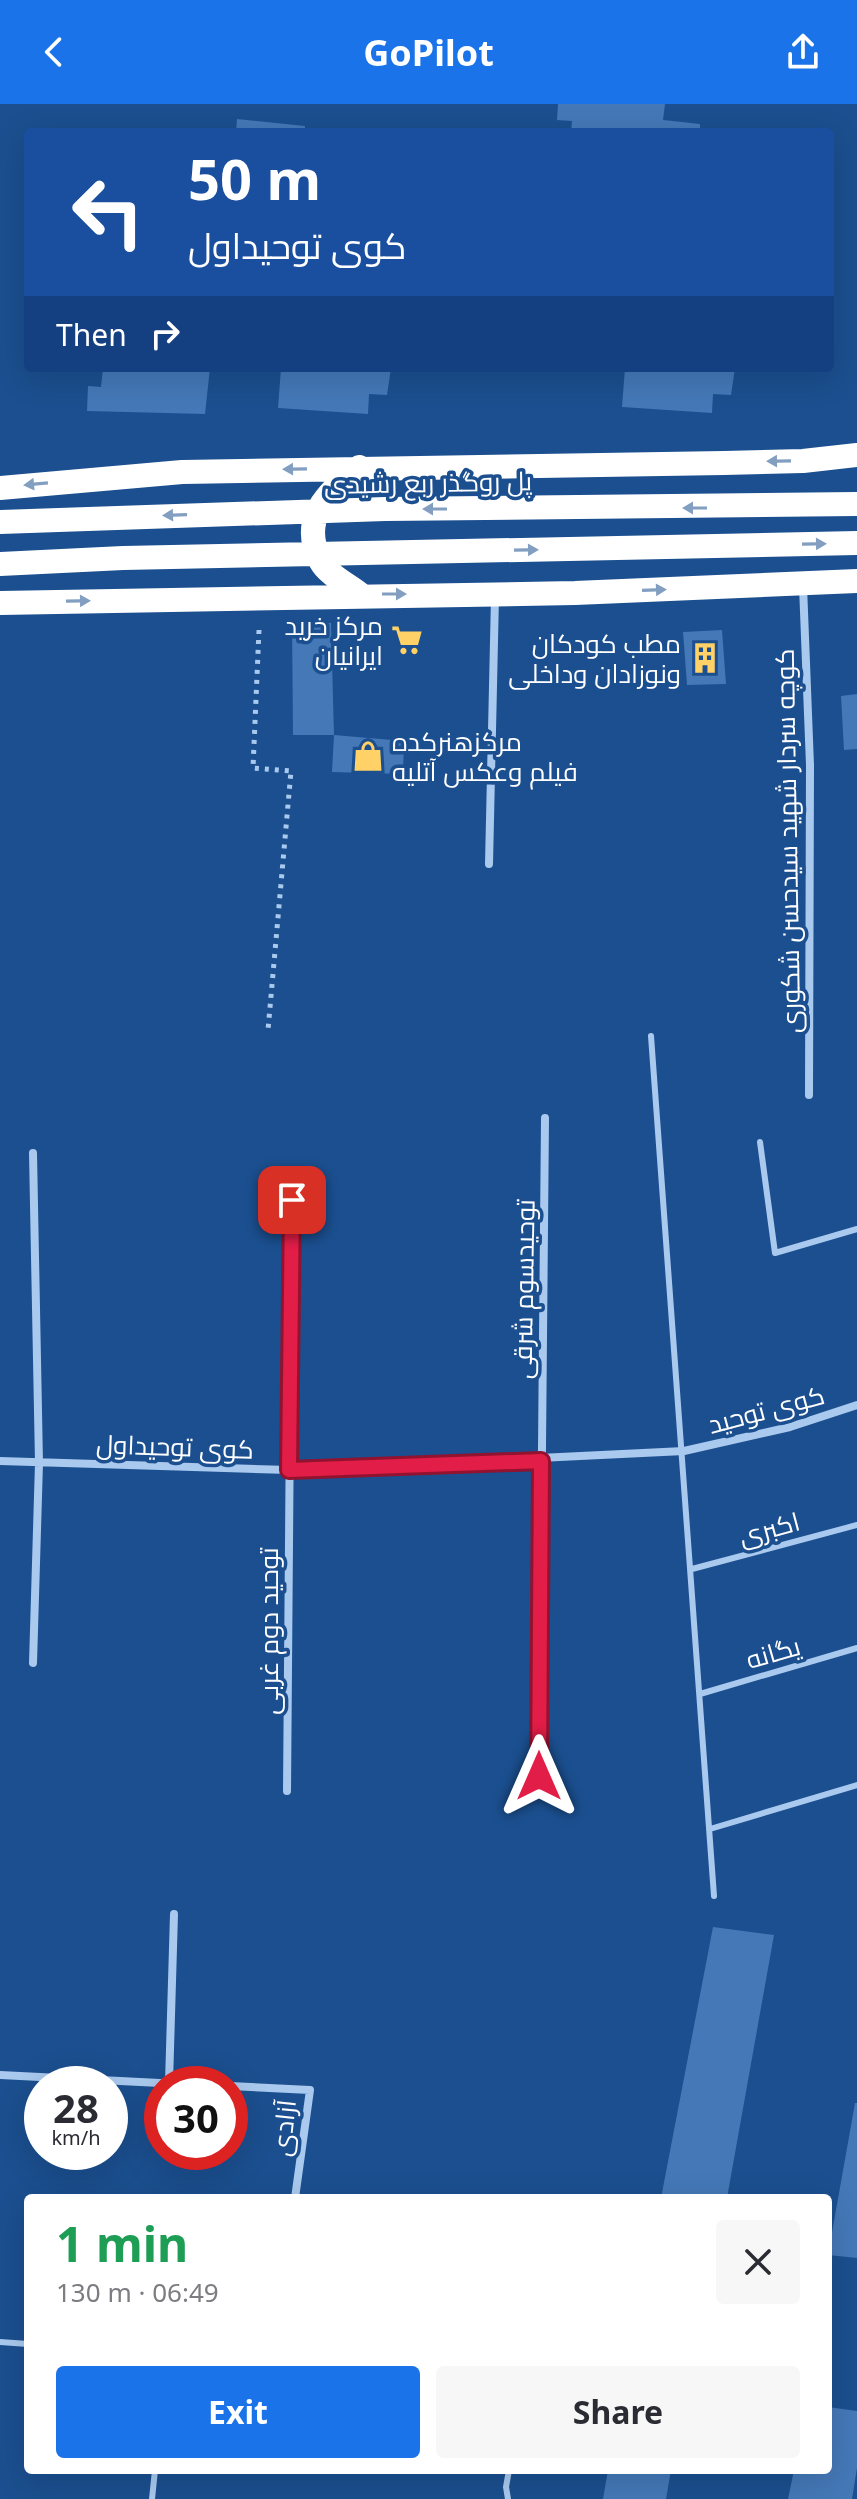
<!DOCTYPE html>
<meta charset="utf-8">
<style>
body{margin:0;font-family:"Noto Sans",Cairo,sans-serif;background:#f7f7f7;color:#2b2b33;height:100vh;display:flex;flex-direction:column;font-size:30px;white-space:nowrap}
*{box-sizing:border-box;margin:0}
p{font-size:26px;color:#7c7c81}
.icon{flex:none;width:44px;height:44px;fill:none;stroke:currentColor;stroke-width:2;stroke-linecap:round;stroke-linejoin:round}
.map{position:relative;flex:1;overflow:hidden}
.details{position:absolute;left:24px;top:2090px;width:808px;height:280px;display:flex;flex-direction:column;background:#fff;border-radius:8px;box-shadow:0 8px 32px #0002}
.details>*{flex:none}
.banner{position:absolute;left:24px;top:24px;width:810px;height:244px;border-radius:8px;box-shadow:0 8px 32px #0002;background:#1a4fa0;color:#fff;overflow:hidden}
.speed{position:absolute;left:24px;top:1962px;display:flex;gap:16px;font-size:40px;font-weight:700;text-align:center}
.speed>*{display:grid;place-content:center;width:104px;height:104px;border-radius:50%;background:#fff;box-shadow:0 8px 32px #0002;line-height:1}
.speed small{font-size:20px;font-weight:400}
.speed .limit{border:12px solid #d22;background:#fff;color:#111}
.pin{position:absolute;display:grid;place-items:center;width:68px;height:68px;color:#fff;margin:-34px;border-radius:16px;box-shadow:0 4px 12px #0006}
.me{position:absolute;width:88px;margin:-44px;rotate:0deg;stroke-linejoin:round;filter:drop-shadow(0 0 6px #0008)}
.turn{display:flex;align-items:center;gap:28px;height:168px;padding:0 32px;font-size:36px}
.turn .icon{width:104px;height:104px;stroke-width:2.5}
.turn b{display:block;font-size:56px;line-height:68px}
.then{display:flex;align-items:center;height:76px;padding:0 32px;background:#0003;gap:16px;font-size:30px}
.round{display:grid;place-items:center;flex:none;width:84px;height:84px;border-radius:8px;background:#f7f7f7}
.overview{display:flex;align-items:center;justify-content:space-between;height:136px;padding:0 32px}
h1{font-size:48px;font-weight:700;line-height:60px;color:#1e9e55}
.action{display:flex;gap:16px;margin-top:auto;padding:16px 32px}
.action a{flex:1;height:92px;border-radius:8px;background:#1a73e8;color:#fff;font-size:32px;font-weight:700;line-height:92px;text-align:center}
.action a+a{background:#f7f7f7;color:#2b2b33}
header{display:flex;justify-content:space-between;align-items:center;height:104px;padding:0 32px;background:#1a73e8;color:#fff;font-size:36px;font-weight:700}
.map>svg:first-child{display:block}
</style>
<header><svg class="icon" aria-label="back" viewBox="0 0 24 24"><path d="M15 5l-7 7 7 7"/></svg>GoPilot<svg class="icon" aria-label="share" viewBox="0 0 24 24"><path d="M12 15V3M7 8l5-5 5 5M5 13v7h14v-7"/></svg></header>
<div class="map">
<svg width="857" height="2395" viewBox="0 0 857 2395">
<rect width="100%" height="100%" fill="#1b4f8f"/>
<path fill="#4478b7" d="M558,0H665L663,16L700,20V28H571L572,17L557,16Z
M237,15L305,22V28H236Z
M103,264H210L205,310L87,307L88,282L101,283Z
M281,264H391L387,291L369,290L368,310L278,304Z
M625,264H735L731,291L713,290L712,309L622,303Z
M292,518L331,519L334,631H293Z
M722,526L726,580L687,581L683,528Z
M857,590V645L844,646L841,592Z
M334,631L404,637L403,670L332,668Z
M713,1823L774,1831L727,2094H661Z
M855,1999H857V2154L828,2151Z
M828,2303L857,2307V2364L852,2395H788L794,2366H828Z
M608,2366H671L666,2395H603Z"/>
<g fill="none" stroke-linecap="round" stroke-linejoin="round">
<path stroke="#a9c9ee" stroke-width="5" stroke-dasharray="4 6" stroke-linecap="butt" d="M259,526L253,664L291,667L268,926"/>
<path stroke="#a9c9ee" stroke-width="6" d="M651,932L714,1792
M760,1038L775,1149L857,1125
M692,1465L857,1421
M700,1590L857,1544
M710,1725L857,1681
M0,2238L28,2240
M152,2395L155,2366
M508,2395L506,2383L509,2366"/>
<path stroke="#a9c9ee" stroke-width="8" d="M803,482L810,661L809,991
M489,760L495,493
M33,1049L39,1359L33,1559
M0,1357L289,1366L684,1347L790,1323L857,1301
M539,1672L545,1014
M287,1687L292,1066
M0,1971L180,1980
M169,1979L174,1810
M230,1982L310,1986L295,2094"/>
<path stroke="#fff" stroke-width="24" d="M359,363C328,387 298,415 321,458C327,470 349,481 360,490
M0,384L182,368L724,359L803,357L857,351
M0,418L385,405L857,400
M0,460L123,454L857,439
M0,499L575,489L857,477"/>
</g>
<defs><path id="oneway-solid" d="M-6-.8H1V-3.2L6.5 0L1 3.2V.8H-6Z" transform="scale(2)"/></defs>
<g fill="#829ec1">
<use href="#oneway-solid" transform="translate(779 357) rotate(179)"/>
<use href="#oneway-solid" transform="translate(295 365) rotate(179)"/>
<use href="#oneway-solid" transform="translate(36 380) rotate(175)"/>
<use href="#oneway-solid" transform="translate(695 404) rotate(180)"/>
<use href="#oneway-solid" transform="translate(435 405) rotate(180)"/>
<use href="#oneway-solid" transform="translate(175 411) rotate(178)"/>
<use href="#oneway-solid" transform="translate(814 440) rotate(-1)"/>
<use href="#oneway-solid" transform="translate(526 446) rotate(-1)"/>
<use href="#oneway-solid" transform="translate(654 486) rotate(-2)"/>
<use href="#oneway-solid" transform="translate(394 490)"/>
<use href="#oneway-solid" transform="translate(78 497) rotate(-1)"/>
</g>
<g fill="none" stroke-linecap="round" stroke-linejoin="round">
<defs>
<path id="route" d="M292,1096L289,1366L541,1357L539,1672"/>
</defs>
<use href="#route" stroke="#92132f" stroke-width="20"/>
<use href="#route" stroke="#e11d48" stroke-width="14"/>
</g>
<defs>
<symbol id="supermarket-bare" viewBox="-9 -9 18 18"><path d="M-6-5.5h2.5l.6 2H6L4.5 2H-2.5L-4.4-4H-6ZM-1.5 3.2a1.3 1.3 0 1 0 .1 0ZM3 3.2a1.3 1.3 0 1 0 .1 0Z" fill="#ffd166" stroke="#1b4f8f" stroke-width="2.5" paint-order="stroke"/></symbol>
<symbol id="building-bare" viewBox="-9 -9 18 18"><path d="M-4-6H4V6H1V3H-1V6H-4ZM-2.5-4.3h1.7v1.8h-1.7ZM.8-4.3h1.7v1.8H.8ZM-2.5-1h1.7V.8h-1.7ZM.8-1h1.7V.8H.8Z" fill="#ffd166" stroke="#1b4f8f" stroke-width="2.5" paint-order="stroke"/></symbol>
<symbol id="shop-bare" viewBox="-9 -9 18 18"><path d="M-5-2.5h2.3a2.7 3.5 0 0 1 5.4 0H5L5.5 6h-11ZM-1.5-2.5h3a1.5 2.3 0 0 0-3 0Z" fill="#ffd166" stroke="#1b4f8f" stroke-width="2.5" paint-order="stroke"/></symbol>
</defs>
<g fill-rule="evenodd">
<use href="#supermarket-bare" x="385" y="514" width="44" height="44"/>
<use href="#building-bare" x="683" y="532" width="44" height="44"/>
<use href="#shop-bare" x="346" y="630" width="44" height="44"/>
</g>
<g text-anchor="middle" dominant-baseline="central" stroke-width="7" stroke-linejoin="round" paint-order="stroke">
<g font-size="26" fill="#fff" stroke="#1b4f8f">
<text transform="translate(428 378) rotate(-1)">پل روگذر ربع رشیدی</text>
<text transform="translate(787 737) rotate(-91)">کوچه سردار شهید سیدحسن شکوری</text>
<text transform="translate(523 1185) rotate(-89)">توحیدسوم شرقی</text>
<text transform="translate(766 1305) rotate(-15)">کوی توحید</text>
<text transform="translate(175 1342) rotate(2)">کوی توحیداول</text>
<text transform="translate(769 1424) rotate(-15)">اکبری</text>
<text transform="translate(268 1527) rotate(-90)">توحید دوم غربی</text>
<text transform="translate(773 1548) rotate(-16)">یگانه</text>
<text transform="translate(283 2024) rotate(-84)">آزادی</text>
</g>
<g font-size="26" fill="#fff" stroke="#1b4f8f" text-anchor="end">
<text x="383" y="521">مرکز خرید<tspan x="383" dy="30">ایرانیان</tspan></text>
<text x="681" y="539">مطب کودکان<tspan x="681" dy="30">ونوزادان وداخلی</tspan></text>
<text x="392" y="637" text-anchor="start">مرکزهنرکده<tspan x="392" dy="30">فیلم وعکس آتلیه</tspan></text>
</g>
</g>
</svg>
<div class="speed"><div>28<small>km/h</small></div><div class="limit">30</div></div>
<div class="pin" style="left:292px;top:1096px;background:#d93025"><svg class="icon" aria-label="arrive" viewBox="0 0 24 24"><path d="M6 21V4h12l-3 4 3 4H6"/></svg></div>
<svg class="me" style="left:539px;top:1672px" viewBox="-20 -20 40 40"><path d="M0-17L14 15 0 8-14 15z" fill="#e11d48" stroke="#fff" stroke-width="4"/></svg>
<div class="banner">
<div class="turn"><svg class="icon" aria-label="left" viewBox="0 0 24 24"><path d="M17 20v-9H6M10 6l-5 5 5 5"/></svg><div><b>50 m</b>کوی توحیداول</div></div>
<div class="then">Then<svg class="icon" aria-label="right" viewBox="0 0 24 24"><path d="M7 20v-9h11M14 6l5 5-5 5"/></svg></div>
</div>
<section class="details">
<div class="overview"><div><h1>1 min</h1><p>130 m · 06:49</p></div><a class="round"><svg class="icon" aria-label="close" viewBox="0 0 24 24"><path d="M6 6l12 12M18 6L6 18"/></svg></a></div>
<div class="action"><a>Exit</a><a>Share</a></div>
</section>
</div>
